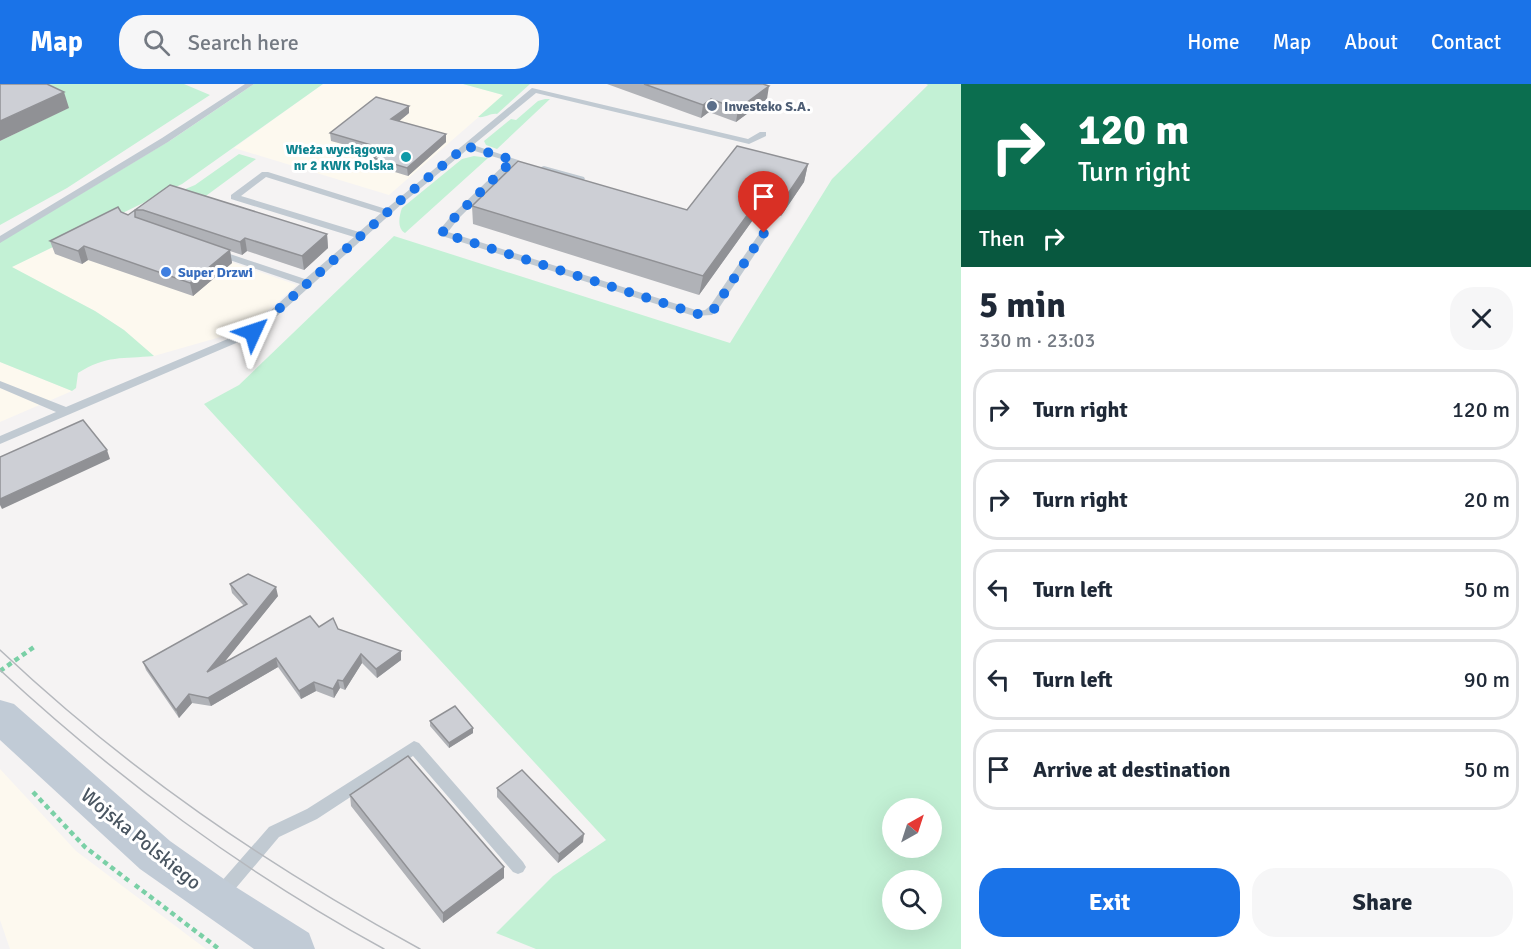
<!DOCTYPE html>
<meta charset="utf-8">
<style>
body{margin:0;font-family:Signika,sans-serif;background:#f6f6f7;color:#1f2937;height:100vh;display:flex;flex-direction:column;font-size:22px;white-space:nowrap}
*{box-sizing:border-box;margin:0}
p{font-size:20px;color:#747a83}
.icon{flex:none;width:33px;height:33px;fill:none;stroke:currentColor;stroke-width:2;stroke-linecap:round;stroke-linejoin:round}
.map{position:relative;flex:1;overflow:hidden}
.sheet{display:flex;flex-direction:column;background:#fff;width:570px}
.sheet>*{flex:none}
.hud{background:#0b6e4f;color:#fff;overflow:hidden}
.needle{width:39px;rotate:39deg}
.tools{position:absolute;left:882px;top:714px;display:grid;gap:12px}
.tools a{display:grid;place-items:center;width:60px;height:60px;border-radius:50%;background:#fff;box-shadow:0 6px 24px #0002;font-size:30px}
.pin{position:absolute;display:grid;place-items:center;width:51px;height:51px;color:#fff;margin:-62px -26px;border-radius:50% 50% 50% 0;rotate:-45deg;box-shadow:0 0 6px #0007}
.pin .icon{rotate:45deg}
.me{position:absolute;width:66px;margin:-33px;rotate:48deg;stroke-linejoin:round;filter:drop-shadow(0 0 4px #0008)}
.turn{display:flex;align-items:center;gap:21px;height:126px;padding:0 18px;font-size:27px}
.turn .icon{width:78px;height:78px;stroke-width:2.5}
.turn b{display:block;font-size:42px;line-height:51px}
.then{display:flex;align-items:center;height:57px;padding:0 18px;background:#0003;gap:12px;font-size:22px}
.round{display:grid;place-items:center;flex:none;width:63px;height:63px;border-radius:24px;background:#f6f6f7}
.overview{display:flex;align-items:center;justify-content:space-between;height:102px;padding:0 18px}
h1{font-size:36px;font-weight:700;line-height:45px}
.primary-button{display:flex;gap:12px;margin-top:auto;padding:12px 18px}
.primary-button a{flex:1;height:69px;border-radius:24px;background:#1a73e8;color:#fff;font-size:24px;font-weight:700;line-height:69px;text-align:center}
.primary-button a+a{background:#f6f6f7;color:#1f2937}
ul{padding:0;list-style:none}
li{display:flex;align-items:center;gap:18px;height:81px;margin:0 12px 9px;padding:0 6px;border:3px solid #e0e1e3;border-radius:24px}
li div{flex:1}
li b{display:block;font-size:22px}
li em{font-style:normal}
header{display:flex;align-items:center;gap:36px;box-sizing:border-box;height:84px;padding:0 30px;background:#1a73e8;color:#fff}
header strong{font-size:28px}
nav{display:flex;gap:33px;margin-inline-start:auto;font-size:21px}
.search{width:420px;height:54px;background:#f6f6f7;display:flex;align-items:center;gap:15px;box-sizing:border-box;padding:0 21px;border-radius:24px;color:#747a83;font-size:22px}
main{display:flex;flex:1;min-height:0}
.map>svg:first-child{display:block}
</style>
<header>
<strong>Map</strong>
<div class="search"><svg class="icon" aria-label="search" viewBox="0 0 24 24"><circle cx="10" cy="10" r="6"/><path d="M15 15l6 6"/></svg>Search here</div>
<nav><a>Home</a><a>Map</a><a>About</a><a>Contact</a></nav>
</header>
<main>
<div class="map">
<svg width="961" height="865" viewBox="0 0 961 865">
<rect width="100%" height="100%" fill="#f5f3f3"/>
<path fill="#fdf9ef" d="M323,0H463L504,11L389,111L234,64Z
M111,136L297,201L245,246L154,272L124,246L95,227L11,183Z
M0,278L72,307L0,338Z
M0,685L76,767L206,865H10L0,836Z"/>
<path fill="#c3f1d5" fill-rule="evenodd" d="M17,0H184L210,11L67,104L0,141V57L68,24Z
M254,0H323L182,100L12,183L95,227L124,246L154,272C123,275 106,271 78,289L76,304L72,307L0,278V158L171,56Z
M463,0H530L497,30C490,29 486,34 478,33L503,11Z
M926,0H961V865H536L496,849L553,792L606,756L204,320L239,301L394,152L730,259L832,95L928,1ZM892,724H932V764H892ZM892,796H932V836H892Z
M545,15H550L497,65L486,61L484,57L511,35L516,36L538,17Z
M239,70L256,75L199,117L176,109L195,101Z
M474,72L488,74L405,149C397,145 399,132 402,124L462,75Z"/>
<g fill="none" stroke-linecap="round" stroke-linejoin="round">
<path stroke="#7ad0a6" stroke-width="4.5" stroke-dasharray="5 4" stroke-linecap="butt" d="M0,587L34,563
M33,708L85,763L129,797
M135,801L219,865"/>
<path fill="#c1cad2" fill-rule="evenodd" d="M245,0H254L168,58L0,159V152L162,54Z
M532,4L748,55L760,48H766V52L749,60L536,9L473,61L518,76L458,135L448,148L699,227L705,226L710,222L761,147H767L769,149L719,224L712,231L694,232L439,151L437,149L452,131L508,77L468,65L404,118L257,250L0,360V352L56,328L0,304V297L66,323L249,246L300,200L215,171V167H221L305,195L354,153L231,115V111L262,88H268L386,125ZM266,93L381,129L359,148L241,112Z
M544,82L584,93L585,95L581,98L541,87V83Z
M414,657L419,659L523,778L526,783L523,788L518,790L513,788L413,672L317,735L279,753L225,817L219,820L213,817L211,812L213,807L269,743L307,725Z"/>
<path fill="#c1cbd6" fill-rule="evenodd" d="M0,616L14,620L170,757L231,800L309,849L315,865H254L140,785L0,656Z"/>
<path stroke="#b5b8bd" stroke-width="1.5" d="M0,566C131,689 263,779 420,865
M0,586C119,696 242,787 384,865"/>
</g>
<path fill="#b0b2b7" d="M607,0H763L767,15L736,38L709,28L701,34Z
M409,29L399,37L446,58L408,92L375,82L374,74L379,70L331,57L330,49Z
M808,80L804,98L781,132L760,126L699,211L473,140L472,122L687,126Z
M170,101L327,150L328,164L304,186L247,167L242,171L230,167L232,179L193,212L88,176L82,180L55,170L50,157L121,128L128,131Z
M230,500L278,512L224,578L319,543L338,545L401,567V576L377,594L362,579L345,606L340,604L334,614L316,607L301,615L278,583L211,622L192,619L179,634L146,586L143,578L244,522L232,509Z
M430,637L473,644V649L449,664L430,642Z
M497,704L583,758L558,779L497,713Z
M350,711L504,783V794L443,839L351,722Z"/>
<path fill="#909195" d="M769,2L767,15L736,38L738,25Z
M64,8L69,24L0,57V37Z
M711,15L709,28L701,34L703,21Z
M409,22V29L392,43L391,35Z
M446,50V58L408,92L407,84Z
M808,80L804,98L781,132L785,114Z
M764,108L760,126L699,211L703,192Z
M327,150L328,164L304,186L302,172Z
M245,154L247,167L242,171L240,158Z
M84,162L88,176L82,180L78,167Z
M230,166L232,179L193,212L190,199Z
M107,366L110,375L2,425L0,421V415Z
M276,503L278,512L210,596L207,588Z
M401,567V576L377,594L376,585Z
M361,570L362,579L345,606L343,597Z
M276,574L278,583L211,622L208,614Z
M338,596L340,604L334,614L333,605Z
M314,598L316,607L301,615L299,607Z
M189,610L192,619L179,634L176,626Z
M473,644V649L449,664V659Z
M584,750L583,758L558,779L559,770Z
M504,783V794L443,839V829Z"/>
<path fill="#cdcfd5" stroke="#909195" stroke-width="1.5" d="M0,0H47L64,8L0,37Z
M644,0H763L769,2L738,25L711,15L703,21Z
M376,13L409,22L391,35L446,50L407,84L374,74L385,65L330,49Z
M737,62L808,80L785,114L764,108L703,192L472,122L518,77L687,126Z
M170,101L327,150L302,172L245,154L240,158L143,126H135V133L230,166L190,199L84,162L78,167L50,157L118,123L121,128L128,131Z
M83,336L107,366L0,415V373Z
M248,490L276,503L207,588L310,532L319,543L333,534L338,545L401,567L376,585L361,570L343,597L338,596L333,605L314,598L299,607L276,574L208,614L189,610L176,626L143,578L247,520L230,500Z
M455,622L473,644L449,659L430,637Z
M408,672L504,783L443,829L350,711Z
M522,686L584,750L559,770L497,704Z"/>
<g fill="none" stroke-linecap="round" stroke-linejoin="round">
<path stroke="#1a73e8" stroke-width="10" stroke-dasharray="0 18" d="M253,248L401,116L466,62L513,76L455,133L442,149L698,230L708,229L714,225L764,149"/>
</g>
<circle fill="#5c6f8a" stroke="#fff" stroke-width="2" cx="712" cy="22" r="6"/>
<circle fill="#0f9aa8" stroke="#fff" stroke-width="2" cx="406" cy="73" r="6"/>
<circle fill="#3f7fe0" stroke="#fff" stroke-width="2" cx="166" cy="188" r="6"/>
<g text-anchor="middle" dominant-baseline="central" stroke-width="6" stroke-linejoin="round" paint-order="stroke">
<g font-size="14" font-weight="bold" fill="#4e5e75" stroke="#fff" text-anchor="start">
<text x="724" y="22">Investeko S.A.</text>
</g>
<g font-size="14" font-weight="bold" fill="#0d838f" stroke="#fff" text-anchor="end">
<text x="394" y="65">Wieża wyciągowa<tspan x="394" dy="16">nr 2 KWK Polska</tspan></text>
</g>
<g font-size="14" font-weight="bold" fill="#366cbe" stroke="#fff" text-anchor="start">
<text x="178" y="188">Super Drzwi</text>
</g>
<g font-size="20" fill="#4a5661" stroke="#fff">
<text transform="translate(141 755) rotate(39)">Wojska Polskiego</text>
</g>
</g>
</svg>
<div class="tools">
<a><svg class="needle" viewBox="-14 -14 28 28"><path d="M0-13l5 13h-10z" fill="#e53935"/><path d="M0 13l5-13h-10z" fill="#747a83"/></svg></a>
<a><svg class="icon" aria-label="search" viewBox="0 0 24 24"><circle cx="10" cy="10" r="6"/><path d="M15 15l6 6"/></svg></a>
</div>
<div class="pin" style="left:764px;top:149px;background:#d93025"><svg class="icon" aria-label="arrive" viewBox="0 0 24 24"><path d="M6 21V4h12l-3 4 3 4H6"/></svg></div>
<svg class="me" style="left:253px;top:248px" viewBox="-20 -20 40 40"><path d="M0-17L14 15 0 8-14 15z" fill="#1a73e8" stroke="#fff" stroke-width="4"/></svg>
</div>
<section class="sheet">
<div class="hud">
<div class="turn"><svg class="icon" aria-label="right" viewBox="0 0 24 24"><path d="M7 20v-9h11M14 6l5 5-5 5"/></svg><div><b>120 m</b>Turn right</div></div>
<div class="then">Then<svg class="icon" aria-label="right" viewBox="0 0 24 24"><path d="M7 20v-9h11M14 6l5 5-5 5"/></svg></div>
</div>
<div class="overview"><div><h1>5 min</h1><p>330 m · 23:03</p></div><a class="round"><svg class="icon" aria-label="close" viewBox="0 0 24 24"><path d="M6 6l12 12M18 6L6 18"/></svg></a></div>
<ul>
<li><svg class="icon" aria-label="right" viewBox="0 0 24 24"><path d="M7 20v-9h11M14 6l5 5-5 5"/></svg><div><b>Turn right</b></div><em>120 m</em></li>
<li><svg class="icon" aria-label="right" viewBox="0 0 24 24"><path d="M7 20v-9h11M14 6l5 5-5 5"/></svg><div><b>Turn right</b></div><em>20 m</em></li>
<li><svg class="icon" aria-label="left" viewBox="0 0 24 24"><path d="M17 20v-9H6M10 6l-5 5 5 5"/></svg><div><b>Turn left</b></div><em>50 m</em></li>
<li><svg class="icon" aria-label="left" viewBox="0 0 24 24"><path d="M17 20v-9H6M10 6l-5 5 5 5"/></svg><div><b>Turn left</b></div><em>90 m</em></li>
<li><svg class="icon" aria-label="arrive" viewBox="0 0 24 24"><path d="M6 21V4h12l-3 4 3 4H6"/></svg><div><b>Arrive at destination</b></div><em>50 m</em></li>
</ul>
<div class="primary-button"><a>Exit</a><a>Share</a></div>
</section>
</main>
